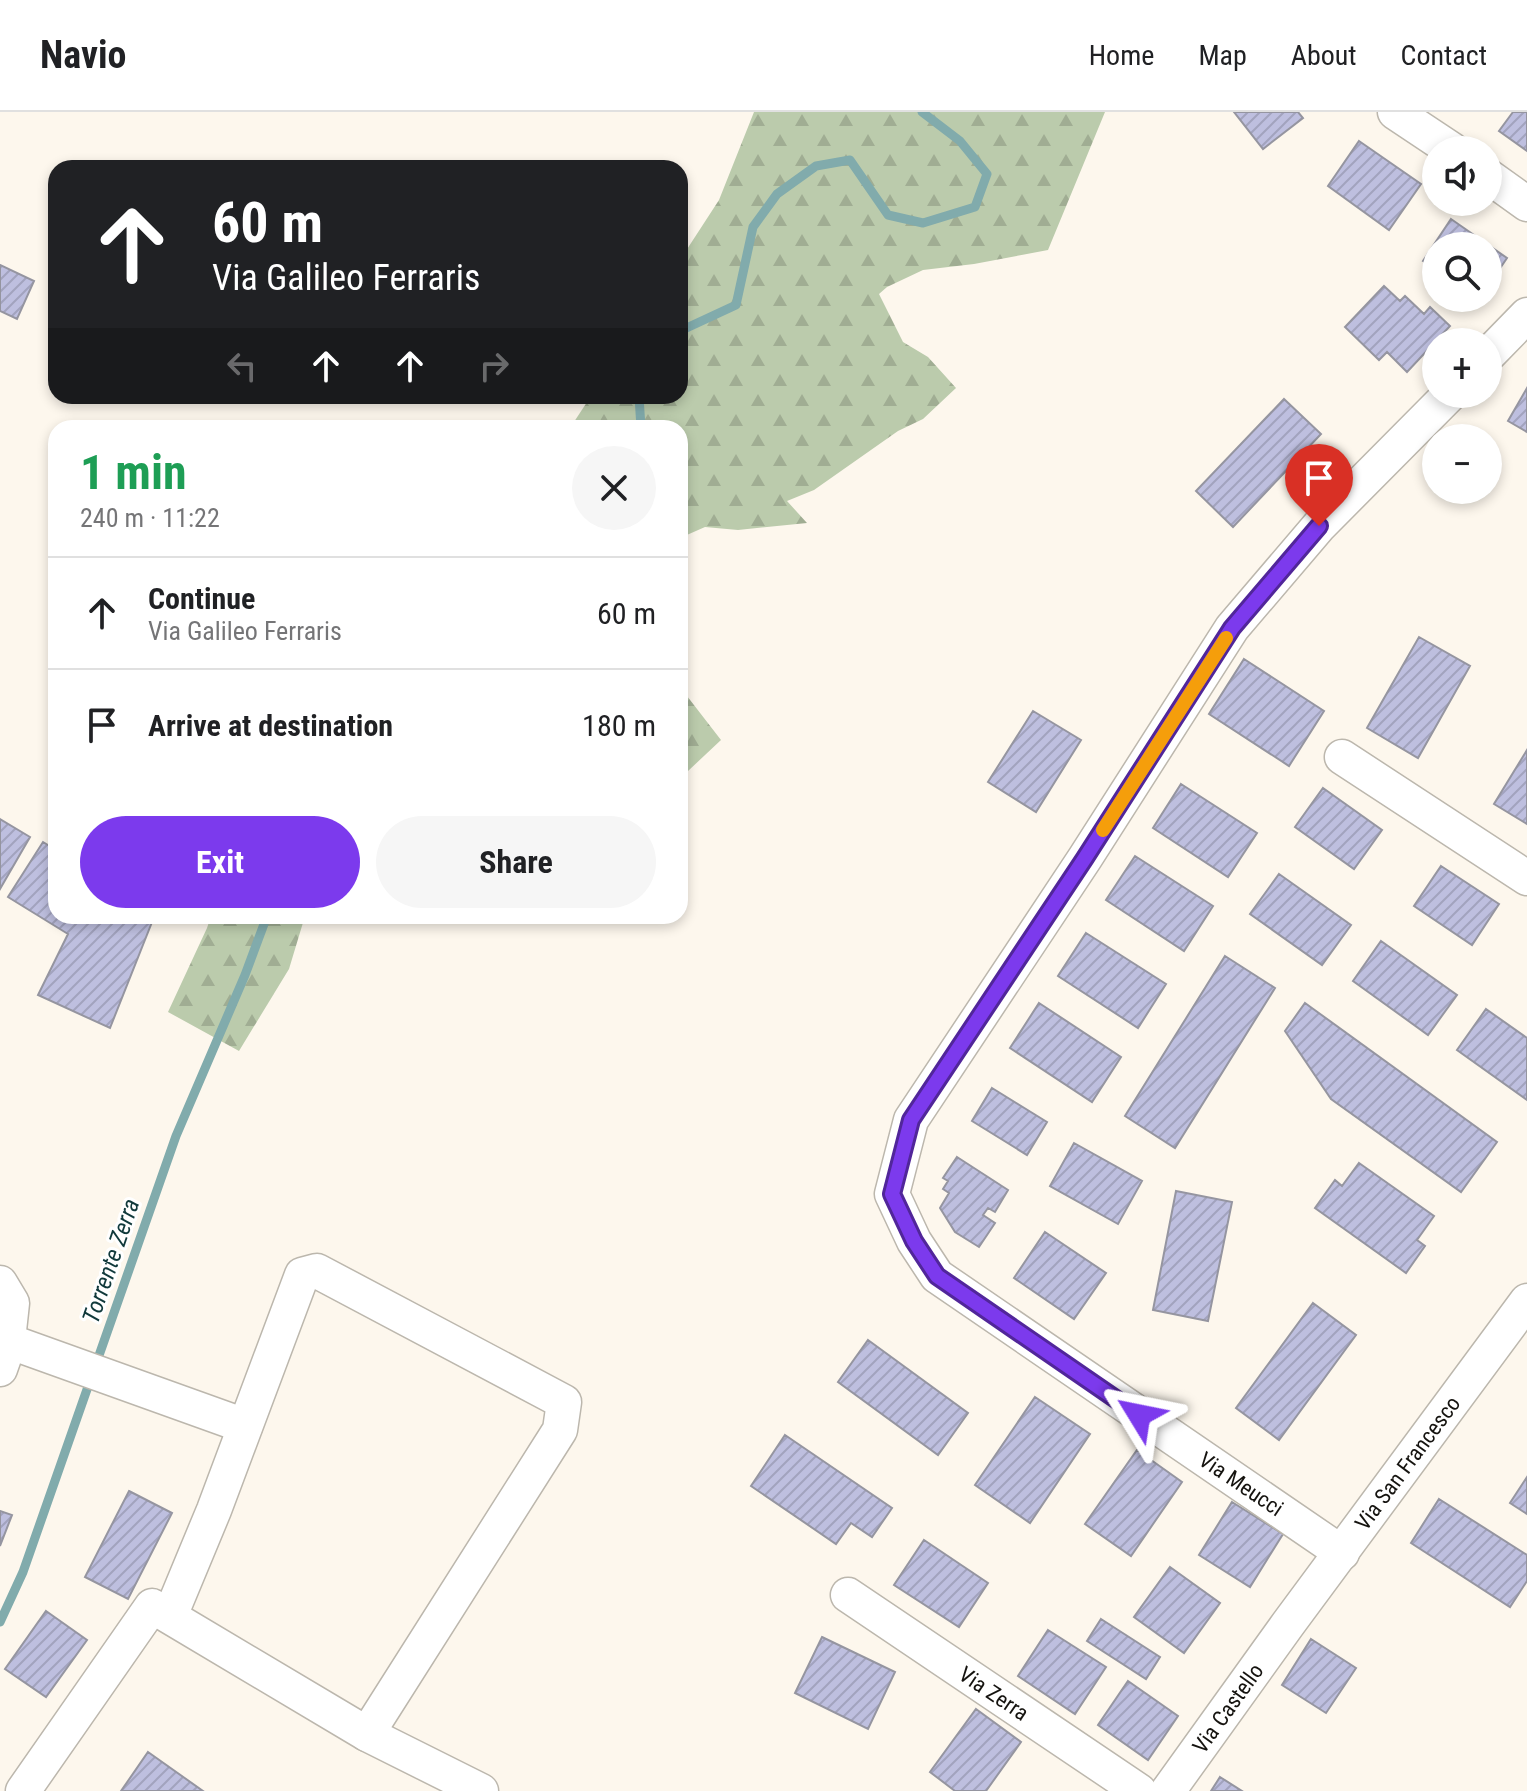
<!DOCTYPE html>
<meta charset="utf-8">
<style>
body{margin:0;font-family:"Roboto Condensed",sans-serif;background:#f6f6f6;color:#202124;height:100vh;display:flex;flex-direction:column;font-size:30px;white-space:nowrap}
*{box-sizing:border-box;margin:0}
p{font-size:26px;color:#757577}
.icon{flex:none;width:44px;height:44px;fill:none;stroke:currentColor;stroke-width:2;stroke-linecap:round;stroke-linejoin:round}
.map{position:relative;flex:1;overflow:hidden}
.panel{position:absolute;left:48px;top:308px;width:640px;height:504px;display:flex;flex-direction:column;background:#fff;border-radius:24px;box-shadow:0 4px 12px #0003}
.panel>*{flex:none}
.hud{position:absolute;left:48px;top:48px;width:640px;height:244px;border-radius:24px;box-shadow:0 4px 12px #0003;background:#202124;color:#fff;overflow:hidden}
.tools{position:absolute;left:1422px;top:24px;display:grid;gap:16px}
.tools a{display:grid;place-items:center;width:80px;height:80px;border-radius:50%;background:#fff;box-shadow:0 4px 12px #0003;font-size:40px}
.pin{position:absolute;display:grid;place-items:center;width:68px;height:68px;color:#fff;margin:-82px -34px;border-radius:50% 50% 50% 0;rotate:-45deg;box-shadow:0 0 8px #0007}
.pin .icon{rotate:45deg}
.me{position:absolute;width:88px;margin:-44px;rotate:305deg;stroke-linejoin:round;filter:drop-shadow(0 0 6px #0008)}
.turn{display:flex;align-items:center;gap:28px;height:168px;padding:0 32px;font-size:36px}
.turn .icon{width:104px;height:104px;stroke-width:2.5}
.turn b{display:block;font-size:56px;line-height:68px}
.lanes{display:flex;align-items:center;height:76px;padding:0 32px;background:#0003;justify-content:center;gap:40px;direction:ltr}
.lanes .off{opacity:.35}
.round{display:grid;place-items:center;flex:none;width:84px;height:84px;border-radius:42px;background:#f6f6f6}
.overview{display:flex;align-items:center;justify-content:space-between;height:136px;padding:0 32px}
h1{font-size:48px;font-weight:700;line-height:60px;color:#1e9e55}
.cta{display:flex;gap:16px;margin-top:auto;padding:16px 32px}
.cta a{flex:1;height:92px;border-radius:48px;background:#7c3aed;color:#fff;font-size:32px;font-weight:700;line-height:92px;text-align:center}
.cta a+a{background:#f6f6f6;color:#202124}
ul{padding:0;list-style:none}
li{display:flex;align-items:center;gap:24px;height:112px;padding:0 32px;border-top:2px solid #e0e0e0}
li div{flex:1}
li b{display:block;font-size:30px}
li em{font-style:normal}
header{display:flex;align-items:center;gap:48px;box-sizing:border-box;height:112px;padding:0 40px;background:#fff;border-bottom:2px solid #e0e0e0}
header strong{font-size:38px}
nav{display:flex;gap:44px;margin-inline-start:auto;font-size:28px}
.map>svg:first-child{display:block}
</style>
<header>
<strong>Navio</strong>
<nav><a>Home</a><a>Map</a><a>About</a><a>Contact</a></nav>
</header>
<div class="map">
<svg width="1527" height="1679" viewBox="0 0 1527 1679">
<defs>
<pattern id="forest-firs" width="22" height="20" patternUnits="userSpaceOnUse" patternTransform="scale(2)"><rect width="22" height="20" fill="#bbcbac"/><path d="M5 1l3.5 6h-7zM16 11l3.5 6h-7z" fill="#a0ad93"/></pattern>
<pattern id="building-hatch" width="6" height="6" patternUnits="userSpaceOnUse" patternTransform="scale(2)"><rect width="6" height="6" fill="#bebfdf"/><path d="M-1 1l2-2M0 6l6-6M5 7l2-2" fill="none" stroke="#a2a3be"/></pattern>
</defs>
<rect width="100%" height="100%" fill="#fdf7ed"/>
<path fill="url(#forest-firs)" d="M754,0H1105L1048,138L974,152L923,158L887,175L879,182L903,230L928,245L956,276L923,307L898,319L814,378L787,389L807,411L738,418L705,415L680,426V316H570L591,284H680V148L719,88Z
M680,575L721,628L688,659L680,654Z
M211,804H305L289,857L239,939L168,900L207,816Z"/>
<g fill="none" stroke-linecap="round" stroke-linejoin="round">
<path stroke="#81abac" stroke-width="9" d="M680,219L736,193L753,115L777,82L816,54L850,48L888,103L923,111L975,95L987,62L960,29L922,0
M639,284L641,316
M96,1252L176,1024L245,863L267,804
M0,1510L23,1460L91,1266"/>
</g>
<path fill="url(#building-hatch)" stroke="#9595a0" stroke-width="2" d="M1234,0H1298L1303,6L1263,37Z
M1513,0H1527V39L1499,19Z
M1359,29L1421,72L1389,118L1328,74Z
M1451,107L1507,146L1488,174V134H1436V157L1423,149Z
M0,153L34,169L17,207L0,199Z
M1384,174L1400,189L1405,184L1424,202L1430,195L1450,214L1407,260L1387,240L1379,248L1345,215Z
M1527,276V320L1508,309Z
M1284,287L1321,322L1233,415L1196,379Z
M1419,525L1470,554L1418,646L1367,616Z
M1244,547L1324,599L1289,654L1209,602Z
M1033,599L1081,628L1036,700L988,670Z
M1527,638V712L1494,692Z
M1181,672L1257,721L1228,765L1153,716Z
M1323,676L1382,718L1354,757L1295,715Z
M0,707L30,725L0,777Z
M43,730L56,738V804L154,805L110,916L38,883L68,822L8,785Z
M1135,744L1213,794L1184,839L1106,788Z
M1441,754L1499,792L1472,833L1414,794Z
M1279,762L1351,813L1322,853L1250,802Z
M1086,821L1166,872L1138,916L1058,864Z
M1381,829L1457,883L1428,923L1353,869Z
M1225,844L1275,876L1175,1036L1125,1004Z
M1039,891L1121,945L1092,990L1010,936Z
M1305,891L1497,1030L1461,1080L1331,987L1285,919Z
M1486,897L1527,926V988L1457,938Z
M992,976L1047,1010L1027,1043L972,1009Z
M1074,1031L1142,1069L1118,1112L1050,1074Z
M957,1045L1008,1078L995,1100L988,1096L983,1103L995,1111L979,1135L955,1120L940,1096L949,1081L943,1077L948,1069L943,1066Z
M1359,1051L1434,1104L1417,1128L1425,1134L1406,1161L1315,1096L1335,1068L1342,1074Z
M1176,1079L1232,1090L1208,1209L1153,1198Z
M1045,1120L1106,1161L1074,1207L1014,1166Z
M1313,1191L1356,1223L1279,1328L1236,1296Z
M868,1228L968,1301L938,1343L838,1270Z
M1035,1285L1090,1322L1030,1411L975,1373Z
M785,1323L892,1396L872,1425L851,1411L836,1432L751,1374Z
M1137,1338L1182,1370L1131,1444L1085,1412Z
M1527,1365V1402L1510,1391Z
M129,1379L172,1401L128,1487L85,1465Z
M1439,1387L1527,1443V1469L1510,1495L1411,1431Z
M1232,1390L1283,1422L1250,1475L1199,1443Z
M0,1399L12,1403L0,1434Z
M924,1428L988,1471L959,1515L894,1473Z
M1170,1455L1220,1491L1184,1541L1134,1505Z
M46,1499L87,1528L46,1585L5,1557Z
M1101,1507L1160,1545L1146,1567L1087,1529Z
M1048,1518L1106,1555L1075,1602L1018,1564Z
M822,1525L895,1560L868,1617L795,1581Z
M1311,1527L1356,1556L1326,1601L1282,1573Z
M1128,1569L1178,1604L1148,1648L1098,1613Z
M976,1597L1021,1630L986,1679H955L930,1660Z
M148,1640L203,1679H121Z
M1220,1665L1242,1679H1211Z"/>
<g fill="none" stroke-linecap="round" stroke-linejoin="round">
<defs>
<g id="minor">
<path d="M1395,0L1452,38"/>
<path d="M1488,64L1527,92"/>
<path d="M1488,243L1527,203"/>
<path d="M1342,645L1527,766"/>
<path d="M0,1171L12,1191L7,1237L0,1257"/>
<path d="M8,1229L245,1314"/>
<path d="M1342,1441L937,1164L914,1129L892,1082L911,1008L1085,746L1232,516L1319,414L1450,282"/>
<path id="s1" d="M848,1483L1139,1679"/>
<path d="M170,1504L214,1398L302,1163L317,1159L564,1290L560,1318L367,1622"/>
<path d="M23,1679L152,1494L367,1622L481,1679"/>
<path id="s2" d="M1168,1679L1288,1512L1527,1189"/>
</g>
</defs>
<use href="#minor" stroke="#bcb7ad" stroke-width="37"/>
<use href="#minor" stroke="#fff" stroke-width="34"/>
</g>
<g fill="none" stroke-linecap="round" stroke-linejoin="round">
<defs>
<path id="route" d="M1139,1303L937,1164L914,1129L892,1082L911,1008L1085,746L1232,516L1319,414"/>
</defs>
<use href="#route" stroke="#51269a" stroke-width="20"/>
<use href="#route" stroke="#7c3aed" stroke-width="14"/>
<path stroke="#f59e0b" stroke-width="14" d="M1103,718L1226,526"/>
</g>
<g text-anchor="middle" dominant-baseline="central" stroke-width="6" stroke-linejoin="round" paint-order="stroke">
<g font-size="22" fill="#15130f" stroke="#fff">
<text stroke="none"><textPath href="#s2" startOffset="406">Via San Francesco</textPath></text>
<text transform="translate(1241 1372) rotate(34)">Via Meucci</text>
<text stroke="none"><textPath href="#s1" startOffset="176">Via Zerra</textPath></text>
<text stroke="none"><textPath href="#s2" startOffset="102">Via Castello</textPath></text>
</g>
<g font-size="24" font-style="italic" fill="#10393b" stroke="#fff">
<text transform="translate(111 1149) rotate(-71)">Torrente Zerra</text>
</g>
</g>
</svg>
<div class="tools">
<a><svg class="icon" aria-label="sound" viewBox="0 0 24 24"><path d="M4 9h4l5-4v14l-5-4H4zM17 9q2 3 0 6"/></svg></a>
<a><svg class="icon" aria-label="search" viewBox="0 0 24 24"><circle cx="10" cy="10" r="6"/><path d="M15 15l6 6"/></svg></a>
<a>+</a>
<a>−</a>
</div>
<div class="pin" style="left:1319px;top:414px;background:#d93025"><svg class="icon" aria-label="arrive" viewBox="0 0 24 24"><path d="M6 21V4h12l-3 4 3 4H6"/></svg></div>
<svg class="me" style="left:1139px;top:1303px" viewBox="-20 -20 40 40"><path d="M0-17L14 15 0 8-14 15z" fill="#7c3aed" stroke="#fff" stroke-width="4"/></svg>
<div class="hud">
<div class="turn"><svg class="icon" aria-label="ahead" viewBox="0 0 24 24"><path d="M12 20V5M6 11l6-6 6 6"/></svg><div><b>60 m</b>Via Galileo Ferraris</div></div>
<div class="lanes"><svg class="icon off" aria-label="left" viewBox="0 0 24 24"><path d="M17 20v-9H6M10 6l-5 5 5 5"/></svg><svg class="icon" aria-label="ahead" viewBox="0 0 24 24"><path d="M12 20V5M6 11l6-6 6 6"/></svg><svg class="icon" aria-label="ahead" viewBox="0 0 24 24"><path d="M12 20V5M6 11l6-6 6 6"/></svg><svg class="icon off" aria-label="right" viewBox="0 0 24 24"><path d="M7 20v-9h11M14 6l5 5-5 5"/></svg></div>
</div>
<section class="panel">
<div class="overview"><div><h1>1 min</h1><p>240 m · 11:22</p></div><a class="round"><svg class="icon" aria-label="close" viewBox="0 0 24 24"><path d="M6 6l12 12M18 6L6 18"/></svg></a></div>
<ul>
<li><svg class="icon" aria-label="ahead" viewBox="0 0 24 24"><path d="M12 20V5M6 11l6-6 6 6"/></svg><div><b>Continue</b><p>Via Galileo Ferraris</p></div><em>60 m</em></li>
<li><svg class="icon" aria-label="arrive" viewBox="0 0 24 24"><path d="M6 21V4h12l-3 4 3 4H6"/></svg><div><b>Arrive at destination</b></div><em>180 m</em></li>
</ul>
<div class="cta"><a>Exit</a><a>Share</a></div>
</section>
</div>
